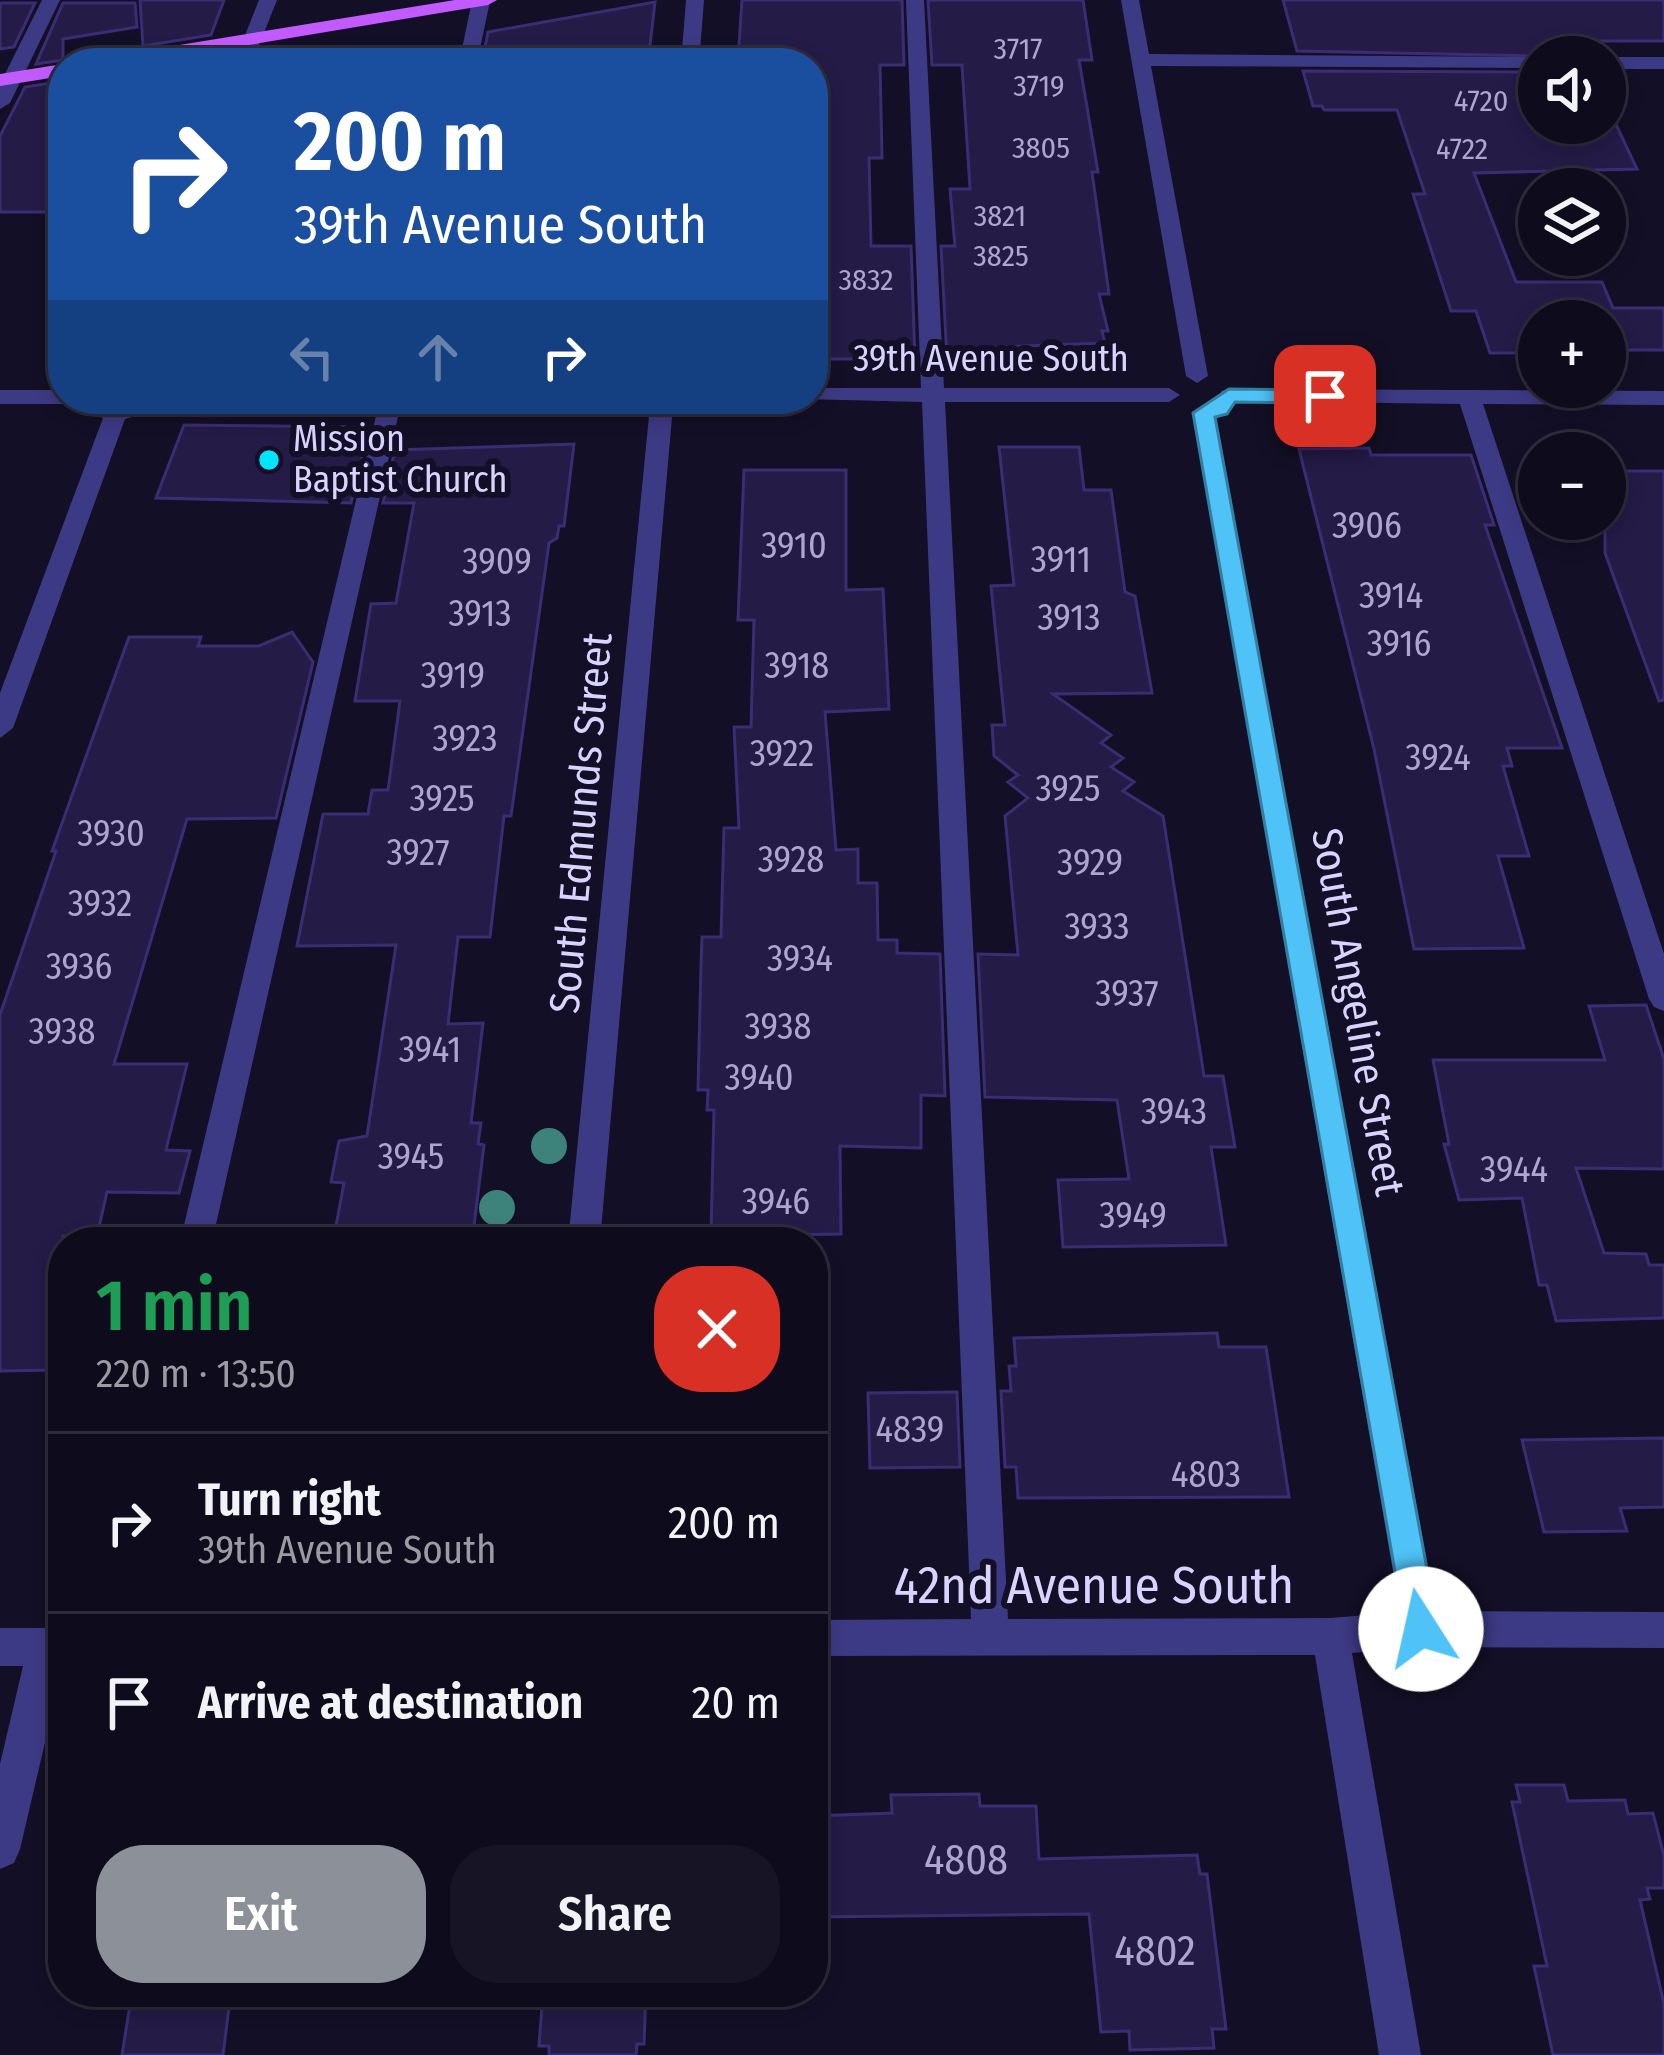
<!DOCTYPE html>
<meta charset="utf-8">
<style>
body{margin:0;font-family:"Fira Sans Condensed",sans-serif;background:#171425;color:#f1f3f6;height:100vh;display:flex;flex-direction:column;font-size:45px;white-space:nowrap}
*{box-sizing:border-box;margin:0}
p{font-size:39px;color:#9b9ba3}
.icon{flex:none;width:66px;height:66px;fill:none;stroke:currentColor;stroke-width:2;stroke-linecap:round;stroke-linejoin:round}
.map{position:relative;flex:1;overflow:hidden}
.sheet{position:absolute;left:48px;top:1227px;width:780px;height:780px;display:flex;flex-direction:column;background:#0e0b1c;border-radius:48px;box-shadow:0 6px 18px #0003,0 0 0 3px #2e2b3b}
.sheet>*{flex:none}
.guide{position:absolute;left:48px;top:48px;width:780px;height:366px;border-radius:48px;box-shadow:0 6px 18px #0003,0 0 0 3px #2e2b3b;background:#1a4fa0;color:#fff;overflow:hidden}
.buttons{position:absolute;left:1518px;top:36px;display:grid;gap:24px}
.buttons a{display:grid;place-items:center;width:108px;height:108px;border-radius:50%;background:#0e0b1c;box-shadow:0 6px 18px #0003,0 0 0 3px #2e2b3b;font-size:60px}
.pin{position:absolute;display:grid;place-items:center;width:102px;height:102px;color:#fff;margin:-51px;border-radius:24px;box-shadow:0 6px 18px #0006}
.me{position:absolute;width:132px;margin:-66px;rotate:350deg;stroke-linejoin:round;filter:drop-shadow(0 0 9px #0008)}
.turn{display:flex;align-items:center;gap:42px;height:252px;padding:0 48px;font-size:54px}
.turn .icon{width:156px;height:156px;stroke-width:2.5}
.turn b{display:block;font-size:84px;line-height:102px}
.lanes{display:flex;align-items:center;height:114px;padding:0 48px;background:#0003;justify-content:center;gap:60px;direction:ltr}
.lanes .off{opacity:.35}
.round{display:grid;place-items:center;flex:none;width:126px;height:126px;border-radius:48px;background:#171425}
.overview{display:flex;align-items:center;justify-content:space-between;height:204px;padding:0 48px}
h1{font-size:72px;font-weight:600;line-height:90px;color:#1e9e55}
.primary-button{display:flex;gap:24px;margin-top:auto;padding:24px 48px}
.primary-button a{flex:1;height:138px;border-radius:48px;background:#8c9099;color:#fff;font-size:48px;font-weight:600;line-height:138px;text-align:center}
.primary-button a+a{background:#171425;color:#f1f3f6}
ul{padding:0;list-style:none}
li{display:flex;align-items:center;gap:36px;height:180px;padding:0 48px;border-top:3px solid #2e2b3b}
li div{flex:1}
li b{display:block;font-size:45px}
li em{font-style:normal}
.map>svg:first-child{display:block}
</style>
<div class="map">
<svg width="1664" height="2055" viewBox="0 0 1664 2055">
<rect width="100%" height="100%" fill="#130f26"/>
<path fill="#241b47" stroke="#3b2d73" stroke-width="3" d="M140,0H224L211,35L143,46Z
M742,0H902L904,65H880L882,158H869L871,246H911L915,359H813V63L738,61Z
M928,0H1083L1092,60H1079L1098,172H1092L1109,294H1099L1108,331H1102L1105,343L972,348L974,358L947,359L941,246H955L950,189H970L962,65H932Z
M1283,0H1664V41H1577L1584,57L1297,51Z
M655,2L648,63H482L488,32Z
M0,3H35L14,47L0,49Z
M63,3H135L137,27L63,39V60L36,64Z
M1303,71L1539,72V123H1605V101L1637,169L1474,173L1516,282H1602L1613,308H1664V350H1605V321H1539V353H1490L1476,311H1451L1413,194H1425L1397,110H1324L1322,106H1313Z
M63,81V212H0V136L25,87Z
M184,425L369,427L351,503L156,498Z
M574,444L564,526H559L557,538L549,543L511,816H504L490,937H458L448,1024L483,1023L471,1123H481L478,1144L484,1145L472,1242H333L344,1183L331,1182L339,1141L367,1136L396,945L297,946L323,814H368L372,790H388L400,701H355L371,604L396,603L414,503H383L395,450Z
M999,447H1079L1084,490H1111L1125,592L1135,596L1152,693L1053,694L1111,735L1101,743L1123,758L1111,767L1134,782L1123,791L1163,816L1204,1076H1223L1235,1147H1211L1226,1245L1063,1247L1058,1180L1129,1179L1117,1100L985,1097L978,954L1018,955L1005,816L1028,798L1008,782L1018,775L994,756L992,725H1005L991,586L1014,585Z
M1369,448L1371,455H1471L1494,525H1485L1562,748H1507L1512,766H1503L1529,856H1498L1524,948L1414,949L1374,749L1299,449Z
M744,470H846V590L883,589L889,709L825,712L836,850L858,849V883H877L878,940H897V953L940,954L945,1096L921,1095V1148L840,1146L841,1234L711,1236L714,1110H707L708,1090H698L701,965L702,937H721L724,828H739L734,727H751L754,620H738Z
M1605,471H1664V700L1659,701L1605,553Z
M292,632L313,662L276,818L187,819L114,1064H187L166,1150L190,1151L179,1193L107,1192L97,1236H63V1343L56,1370L0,1371V1015L56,851H52L129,637H201L198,646H259Z
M1646,1005L1664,1059V1169L1576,1168L1604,1253L1646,1254L1649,1265H1664V1318L1556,1321L1547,1285H1539L1522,1198L1459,1200L1444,1144H1449L1433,1060H1605L1589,1006Z
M1217,1333L1219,1347H1266L1289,1497L1018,1498L1016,1467H1005L1001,1391H1011L1009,1366H1016L1014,1338Z
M957,1392L960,1467L870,1468L868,1393Z
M1664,1438V1507L1620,1508L1627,1531L1544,1532L1522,1440Z
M1516,1785H1564L1568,1801L1625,1800L1628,1814L1653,1813L1664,1856V1888H1647L1650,1899L1640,1900L1664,2004V2055H1553L1534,1966H1547L1512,1802H1520Z
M979,1794L980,1806H1036L1039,1859L1197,1855L1200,1874H1207L1226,2029H1212L1214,2048L1130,2050L1129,2031L1101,2032L1089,1914L813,1917V1816L892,1813L891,1795Z
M132,1992H231L223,2055H122Z
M543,1992H646L644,2044H637L636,2055H549V2046H539Z"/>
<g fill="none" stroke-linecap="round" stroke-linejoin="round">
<path fill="#3d3a85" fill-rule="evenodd" d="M42,0H60L10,103L0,109V84Z
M259,0H277L252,63H234Z
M686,0H704L699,63H681Z
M906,0H924L944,388H1169L1180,395L1169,402H945L1008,1619L1331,1618L1400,1612L1193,413L1204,406L1215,413L1436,1611L1664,1612V1648L1421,1647L1352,1653L1421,2055H1379L1315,1655L813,1656V1620L971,1619L922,402L804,399H813V388H921Z
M1121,0H1139L1149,54L1542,57L1539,68L1151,66L1208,376L1197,383L1186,376Z
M472,1H490L477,63H459Z
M1605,57H1664V69H1605Z
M1229,389L1664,391V405L1483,404L1664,954V1011L1654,1007L1649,999L1460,404L1221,401V391Z
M0,390H63V399H73L63,404H0Z
M78,399H100L116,406L136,399H162L146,413L125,419L13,728L0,738V693L103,418L85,412Z
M380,399H402L212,1242H180Z
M622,399L662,404L703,399L693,409L672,417L600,1242H568L649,416Z
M0,1628H63V1666L20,1849L14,1863L0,1869V1764L23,1666H0Z"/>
<path fill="#c25bff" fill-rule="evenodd" d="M455,0H497L488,5L140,63H97L106,57Z
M63,64V76L0,86V74Z"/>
</g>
<g fill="#3d827b">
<circle cx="549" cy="1146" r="18"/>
<circle cx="497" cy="1208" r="18"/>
</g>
<path fill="#4fc3f7" stroke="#337fa1" stroke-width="3" d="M1229,389L1325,390L1335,396L1325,403L1235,402L1227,414L1215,417L1438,1629L1433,1641L1421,1645L1410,1641L1405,1629L1193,413Z"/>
<circle fill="#00e5ff" stroke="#130f26" stroke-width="4.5" cx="269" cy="460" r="12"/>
<g text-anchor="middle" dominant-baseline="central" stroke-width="12" stroke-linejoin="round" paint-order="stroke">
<g font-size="30" fill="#aca6d1">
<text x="1018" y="49">3717</text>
<text x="1039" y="86">3719</text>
<text x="1481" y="101">4720</text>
<text x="1041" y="148">3805</text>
<text x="1462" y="149">4722</text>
<text x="1000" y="216">3821</text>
<text x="1001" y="256">3825</text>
<text x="866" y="280">3832</text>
</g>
<g font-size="36" fill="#d9d4ff" stroke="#130f26">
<text x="991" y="359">39th Avenue South</text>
</g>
<g font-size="36" fill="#d9d4ff" stroke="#130f26" text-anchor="start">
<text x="293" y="439">Mission<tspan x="293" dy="41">Baptist Church</tspan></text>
</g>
<g font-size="36" fill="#aca6d1">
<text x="1367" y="526">3906</text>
<text x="794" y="546">3910</text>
<text x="1061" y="560">3911</text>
<text x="497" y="562">3909</text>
<text x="1391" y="596">3914</text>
<text x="480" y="614">3913</text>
<text x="1069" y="618">3913</text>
<text x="1399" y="644">3916</text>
<text x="797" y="666">3918</text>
<text x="453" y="676">3919</text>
<text x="465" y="739">3923</text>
<text x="782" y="754">3922</text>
<text x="1438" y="758">3924</text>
<text x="1068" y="789">3925</text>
<text x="442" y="799">3925</text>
<text x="111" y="834">3930</text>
<text x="418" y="853">3927</text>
<text x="791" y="860">3928</text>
<text x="1090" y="863">3929</text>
<text x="100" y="904">3932</text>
<text x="1097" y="927">3933</text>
<text x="800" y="959">3934</text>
<text x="79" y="967">3936</text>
<text x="1127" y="994">3937</text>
<text x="778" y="1027">3938</text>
<text x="62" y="1032">3938</text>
<text x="430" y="1050">3941</text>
<text x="759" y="1078">3940</text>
<text x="1174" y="1112">3943</text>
<text x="411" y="1157">3945</text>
<text x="1514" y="1170">3944</text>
<text x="776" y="1202">3946</text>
<text x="1133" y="1216">3949</text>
<text x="910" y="1430">4839</text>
<text x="1206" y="1475">4803</text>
</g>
<g font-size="42" fill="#d9d4ff" stroke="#130f26">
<text transform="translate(581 823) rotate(-85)">South Edmunds Street</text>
<text transform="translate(1358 1012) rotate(80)">South Angeline Street</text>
</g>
<g font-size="42" fill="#aca6d1">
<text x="966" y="1860">4808</text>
<text x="1155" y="1951">4802</text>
</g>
<g font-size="51" fill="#d9d4ff" stroke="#130f26">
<text x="1094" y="1586">42nd Avenue South</text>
</g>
</g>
</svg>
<div class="buttons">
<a><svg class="icon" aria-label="sound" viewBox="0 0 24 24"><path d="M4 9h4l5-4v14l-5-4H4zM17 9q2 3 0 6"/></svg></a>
<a><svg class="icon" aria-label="layers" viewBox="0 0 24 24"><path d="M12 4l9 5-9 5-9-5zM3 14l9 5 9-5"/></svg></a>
<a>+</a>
<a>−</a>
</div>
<div class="pin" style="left:1325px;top:396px;background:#d93025"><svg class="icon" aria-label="arrive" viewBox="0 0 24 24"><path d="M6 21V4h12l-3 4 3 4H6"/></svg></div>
<svg class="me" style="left:1421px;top:1629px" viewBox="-20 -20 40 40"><circle r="19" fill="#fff"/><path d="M0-13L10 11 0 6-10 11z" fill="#4fc3f7"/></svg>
<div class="guide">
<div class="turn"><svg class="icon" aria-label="right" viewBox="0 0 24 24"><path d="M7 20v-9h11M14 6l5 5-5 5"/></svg><div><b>200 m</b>39th Avenue South</div></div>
<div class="lanes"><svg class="icon off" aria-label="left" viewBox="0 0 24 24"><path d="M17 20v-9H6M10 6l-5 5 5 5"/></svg><svg class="icon off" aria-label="ahead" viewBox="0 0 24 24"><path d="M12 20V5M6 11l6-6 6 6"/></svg><svg class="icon" aria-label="right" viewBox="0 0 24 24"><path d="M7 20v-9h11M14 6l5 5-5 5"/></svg></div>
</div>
<section class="sheet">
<div class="overview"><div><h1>1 min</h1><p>220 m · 13:50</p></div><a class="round" style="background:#d93025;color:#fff"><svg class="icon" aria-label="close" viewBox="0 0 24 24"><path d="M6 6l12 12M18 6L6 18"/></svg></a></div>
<ul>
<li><svg class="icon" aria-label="right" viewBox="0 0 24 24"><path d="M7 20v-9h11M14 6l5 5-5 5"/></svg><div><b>Turn right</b><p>39th Avenue South</p></div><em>200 m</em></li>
<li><svg class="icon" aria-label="arrive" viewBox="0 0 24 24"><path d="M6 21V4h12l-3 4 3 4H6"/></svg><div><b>Arrive at destination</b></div><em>20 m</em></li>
</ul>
<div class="primary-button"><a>Exit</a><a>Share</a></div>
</section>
</div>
